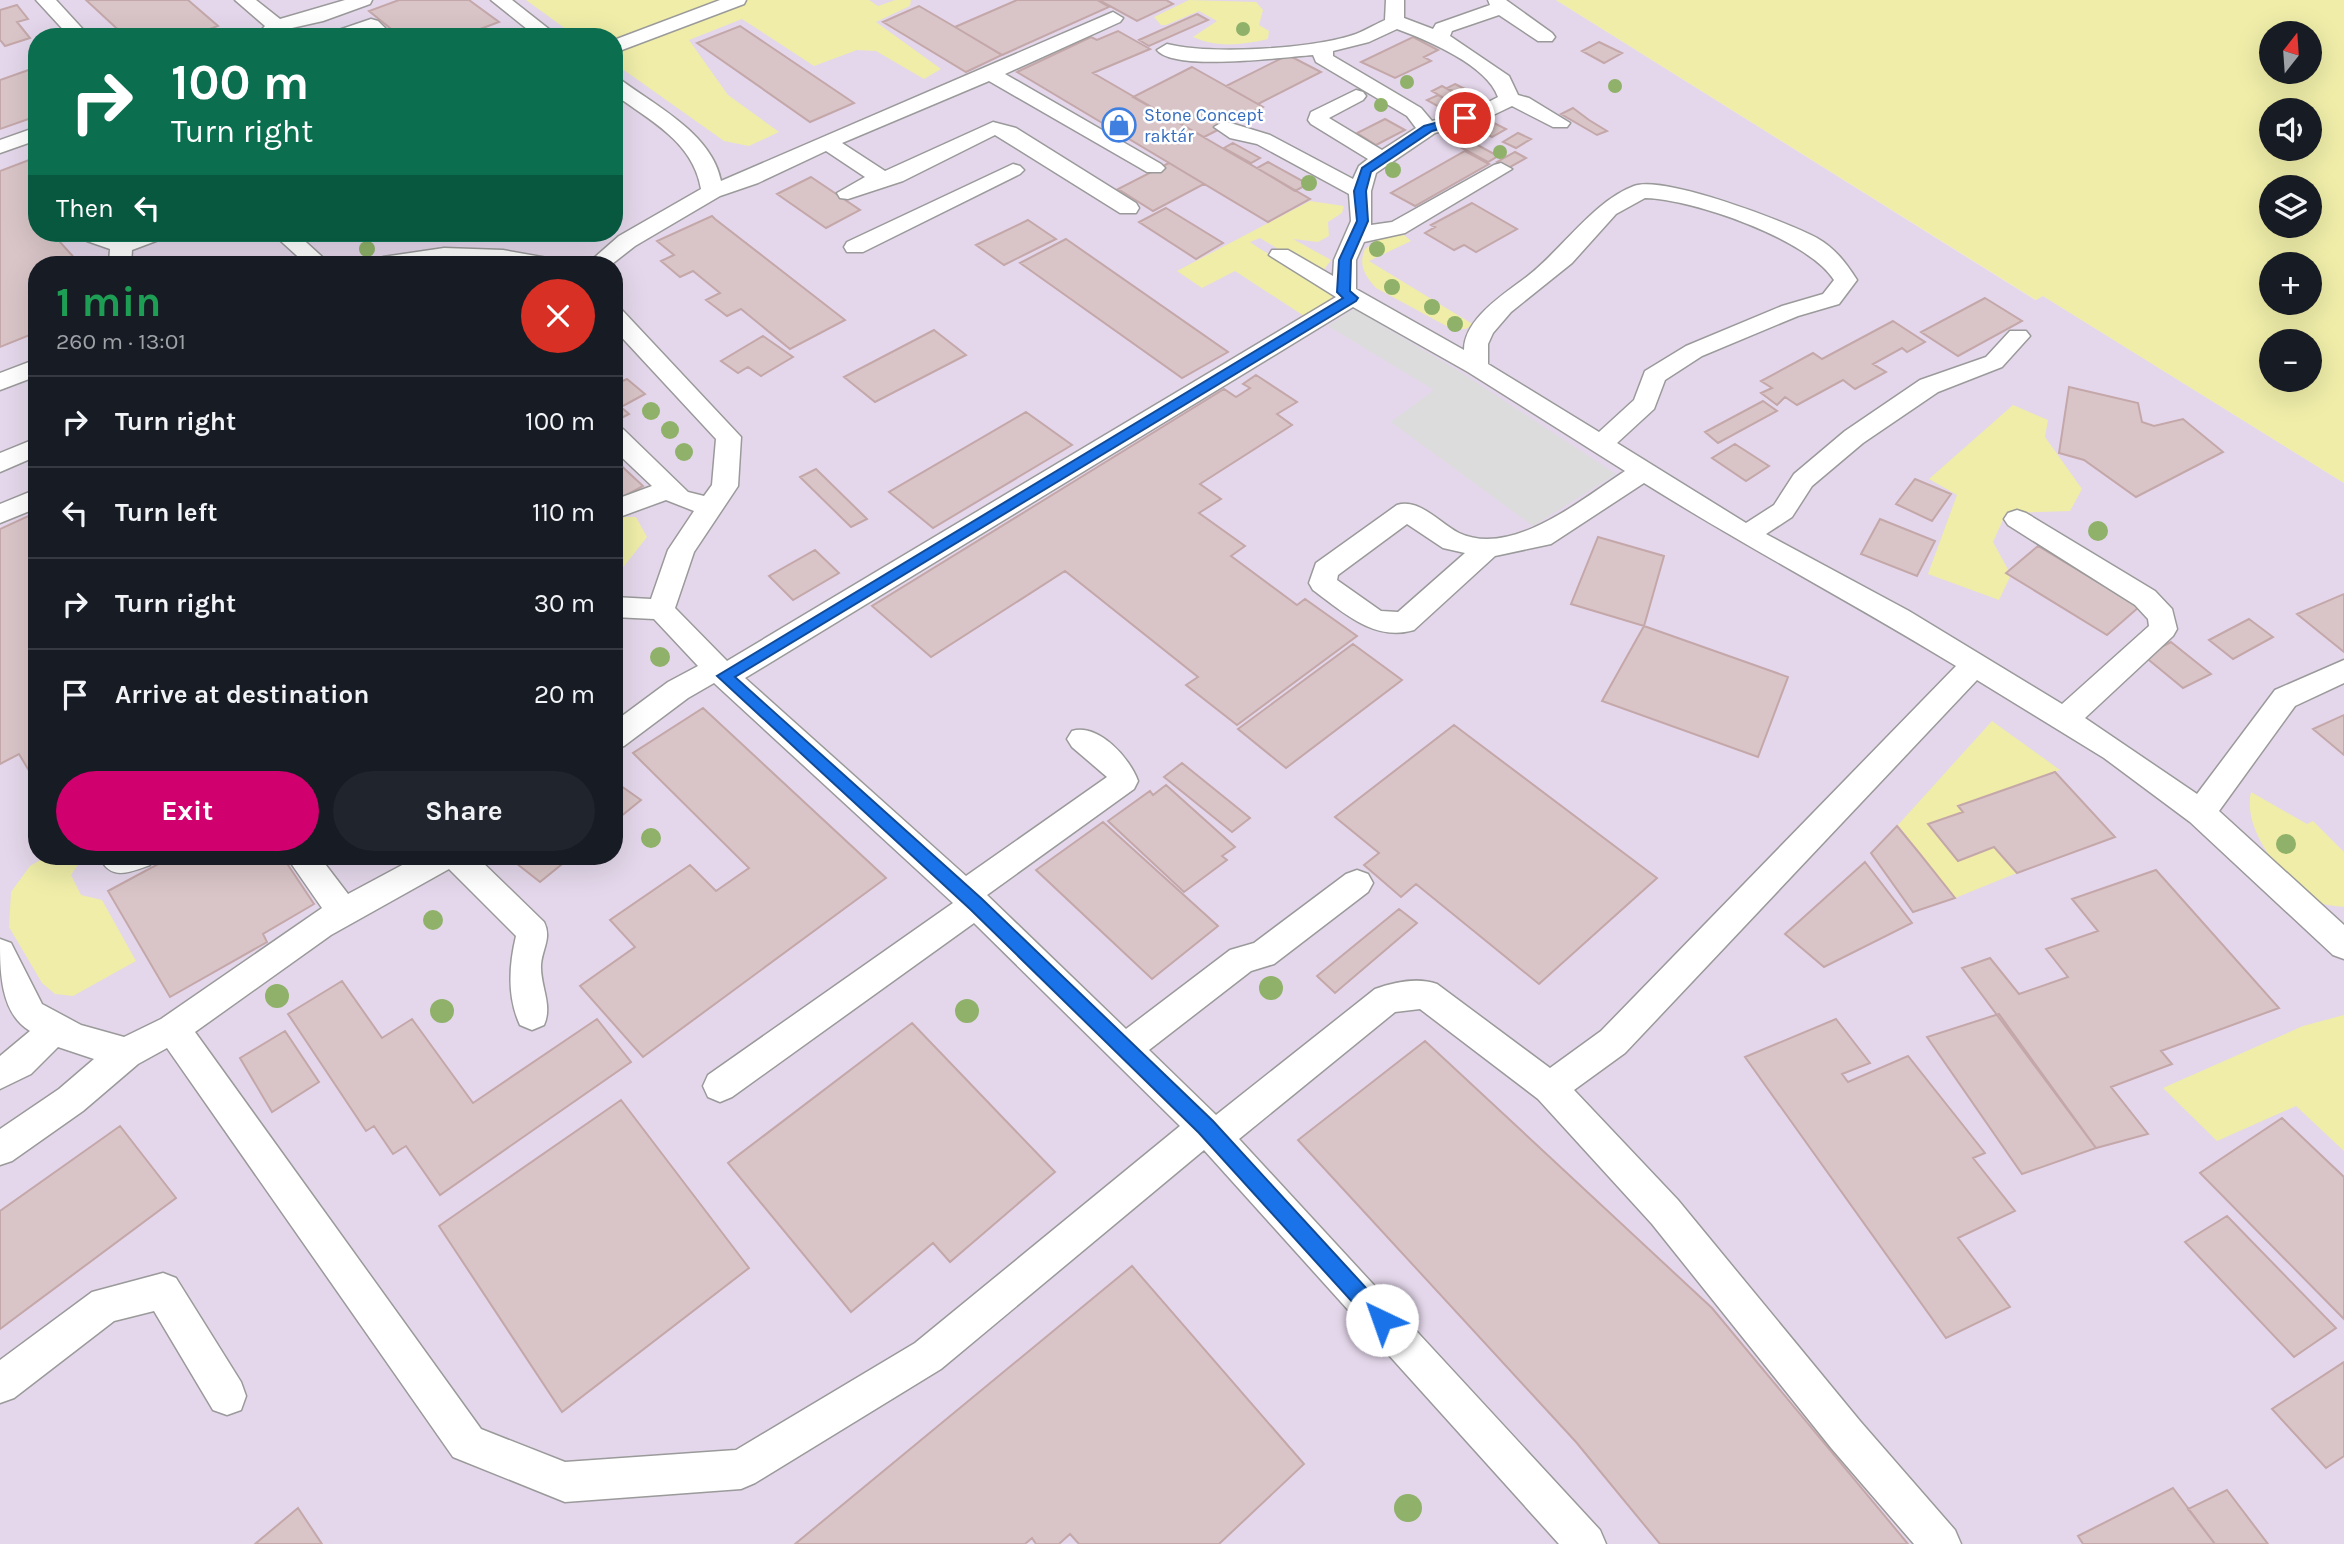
<!DOCTYPE html>
<meta charset="utf-8">
<style>
body{margin:0;font-family:Karla,sans-serif;background:#20242c;color:#f1f3f6;height:100vh;display:flex;flex-direction:column;font-size:26px;white-space:nowrap}
*{box-sizing:border-box;margin:0}
p{font-size:23px;color:#9ea1a6}
.icon{flex:none;width:38px;height:38px;fill:none;stroke:currentColor;stroke-width:2;stroke-linecap:round;stroke-linejoin:round}
.map{position:relative;flex:1;overflow:hidden}
.sheet{position:absolute;left:28px;top:256px;width:595px;height:609px;display:flex;flex-direction:column;background:#171b24;border-radius:28px;box-shadow:0 7px 28px #0002}
.sheet>*{flex:none}
.hud{position:absolute;left:28px;top:28px;width:595px;height:214px;border-radius:28px;box-shadow:0 7px 28px #0002;background:#0b6e4f;color:#fff;overflow:hidden}
.needle{width:46px;rotate:17deg}
.buttons{position:absolute;left:2259px;top:21px;display:grid;gap:14px}
.buttons a{display:grid;place-items:center;width:63px;height:63px;border-radius:50%;background:#171b24;box-shadow:0 7px 28px #0002;font-size:35px}
.pin{position:absolute;display:grid;place-items:center;width:60px;height:60px;color:#fff;margin:-30px;border:4px solid #fff;border-radius:50%;box-shadow:0 2px 7px #0007}
.me{position:absolute;width:77px;margin:-38px;rotate:318deg;stroke-linejoin:round;filter:drop-shadow(0 0 5px #0008)}
.turn{display:flex;align-items:center;gap:24px;height:147px;padding:0 28px;font-size:32px}
.turn .icon{width:91px;height:91px;stroke-width:2.5}
.turn b{display:block;font-size:49px;line-height:60px}
.then{display:flex;align-items:center;height:66px;padding:0 28px;background:#0003;gap:14px;font-size:26px}
.round{display:grid;place-items:center;flex:none;width:74px;height:74px;border-radius:37px;background:#20242c}
.head{display:flex;align-items:center;justify-content:space-between;height:119px;padding:0 28px}
h1{font-size:42px;font-weight:700;line-height:52px;color:#1e9e55}
.primary-button{display:flex;gap:14px;margin-top:auto;padding:14px 28px}
.primary-button a{flex:1;height:80px;border-radius:42px;background:#d0006f;color:#fff;font-size:28px;font-weight:700;line-height:80px;text-align:center}
.primary-button a+a{background:#20242c;color:#f1f3f6}
ul{padding:0;list-style:none}
li{display:flex;align-items:center;gap:21px;height:91px;padding:0 28px;border-top:2px solid #363941}
li div{flex:1}
li b{display:block;font-size:26px}
li em{font-style:normal}
.map>svg:first-child{display:block}
</style>
<div class="map">
<svg width="2344" height="1544" viewBox="0 0 2344 1544">
<rect width="100%" height="100%" fill="#f1e7e6"/>
<path fill="#e4d7eb" fill-rule="evenodd" d="M0,0H1556L2035,300L2043,296L2344,483V1544H0ZM37,37H614V233H37ZM37,264H614V856H37Z"/>
<path fill="#efeda8" fill-rule="evenodd" d="M526,0H869L878,6L895,0H911L910,6L876,22L941,69L924,79L876,51L857,50L814,66L742,19L689,40L728,95L779,132L749,146L724,141L614,63V37H577Z
M1189,0L1256,2L1263,10L1259,25L1269,31L1268,39C1242,45 1218,48 1193,37L1217,21L1199,11L1166,25H1161L1154,17Z
M1556,0H2344V483L2043,296L2036,300ZM2272,33H2310V72H2272ZM2272,110H2310V149H2272ZM2272,187H2310V226H2272ZM2272,264H2310V303H2272ZM2272,341H2310V380H2272Z
M1310,201L1344,206L1342,213L1328,222L1329,236L1318,242L1293,239L1331,260L1323,271L1316,272L1260,238L1250,242C1271,258 1319,278 1333,296L1328,303L1304,316L1235,271L1202,288L1177,271Z
M1404,235L1411,241L1369,261L1474,325L1465,329H1452L1376,288C1365,276 1358,265 1365,249L1380,238Z
M2013,405L2048,420L2045,437L2082,489L2070,511L2006,513L1993,542L2011,575L1999,600L1928,574L1957,495L1929,479Z
M619,517H636L647,537L614,579V520Z
M1992,721L2060,770L1959,806L1963,812L1928,824L1958,861L1994,847L2017,873L1955,898L1898,825Z
M2251,792L2307,824L2313,821L2344,852V907C2334,906 2321,905 2312,899C2282,879 2242,829 2251,792Z
M47,856H84L71,875L81,895L102,900L136,961L73,996L55,994L42,983L9,927L11,892L30,866Z
M2344,1015V1151L2296,1106L2217,1141L2163,1088L2303,1026Z"/>
<path fill="#dcdcdc" d="M1354,309L1462,373L1616,474L1533,526L1391,422L1434,390L1328,326Z"/>
<path fill="#d9c5c7" stroke="#c4a7a9" stroke-width="2" d="M86,0H188L218,26L196,34L200,37H126Z
M399,0H469L499,22L467,34L470,37H401L369,11Z
M1017,0H1097L1109,7L1002,55L955,27Z
M1099,0H1166L1173,4L1137,21Z
M17,5L28,19L17,22L30,38L5,46L0,40V10Z
M919,6L955,27L1002,55L966,72L883,22Z
M1197,14L1208,20L1149,46L1139,40Z
M740,26L854,103L810,122L697,43Z
M1118,31L1150,49L1093,73L1310,199L1268,222L1017,72L1091,37L1097,40Z
M1413,37L1438,50L1424,57L1431,61L1395,78L1361,62Z
M1599,42L1622,53L1604,63L1582,51Z
M1288,55L1321,72L1258,104L1226,86Z
M37,67V116L0,129V80Z
M1192,67L1258,104L1263,107L1204,137L1133,97Z
M1455,84L1477,95L1468,99L1447,88Z
M1442,86L1468,100L1458,106L1432,91Z
M1438,95L1465,109L1454,115L1427,100Z
M1573,108L1589,120L1607,131L1597,135L1561,114Z
M1385,119L1405,130L1376,145L1357,133Z
M1490,121L1506,129L1492,137L1476,129Z
M1518,133L1531,139L1516,148L1503,142Z
M1470,141L1498,156L1488,162L1460,147Z
M1233,143L1260,158L1251,163L1224,148Z
M1465,151L1489,164L1415,206L1391,193Z
M1515,152L1526,158L1508,168L1497,162Z
M37,157V233H79L59,241L79,263L37,264V332L0,347V171Z
M1268,162L1308,184L1295,191L1257,168Z
M1169,163L1204,184L1153,211L1118,189Z
M811,177L860,210L826,228L777,194Z
M1472,203L1517,229L1476,252L1464,245L1454,250L1425,233L1435,227L1431,225Z
M1166,208L1223,243L1196,259L1139,222Z
M712,216L715,219L845,320L790,349L741,309L727,316L706,300L720,293L693,271L680,277L661,261L674,255L657,241Z
M1028,220L1056,239L1004,265L976,245Z
M1066,239L1228,352L1182,378L1020,263Z
M1985,298L2022,321L1958,356L1921,332Z
M1893,321L1925,342L1907,352L1902,348L1873,364L1886,372L1855,389L1843,380L1797,405L1785,397L1777,405L1761,393L1772,388L1761,381L1813,353L1822,359Z
M934,330L966,355L875,402L844,377Z
M763,336L793,357L761,376L748,367L738,373L721,361Z
M1256,375L1297,402L1277,414L1292,425L1200,484L1221,499L1199,513L1245,546L1231,556L1297,605L1305,599L1357,636L1237,725L1186,685L1198,677L1065,571L931,657L872,606L1224,389L1236,397L1250,388L1243,384Z
M627,379L645,394L621,407L629,414L614,422V385Z
M2069,387L2138,403L2142,422L2154,426L2183,419L2223,452L2136,497L2084,460L2059,453Z
M1763,401L1777,411L1718,443L1705,432Z
M1026,412L1072,445L933,528L889,492Z
M1735,444L1769,466L1746,481L1712,458Z
M614,459L643,486L614,502Z
M816,469L867,519L851,527L800,477Z
M1915,479L1951,494L1932,521L1896,504Z
M37,512V784L19,754L0,764V529Z
M1880,519L1935,541L1917,576L1861,554Z
M1598,537L1664,556L1644,626L1571,604Z
M2038,546L2139,607L2107,635L2006,573Z
M815,550L839,573L793,600L769,576Z
M2344,594V652L2297,614Z
M2249,619L2273,637L2233,659L2209,640Z
M1644,626L1788,677L1758,757L1602,701Z
M2171,642L2211,674L2183,688L2144,656Z
M1353,644L1402,680L1286,768L1238,729Z
M703,708L886,878L643,1057L580,986L635,947L610,920L690,865L716,891L749,868L633,753Z
M2344,715V755L2313,729Z
M1454,725L1657,878L1539,984L1416,884L1401,897L1364,865L1379,853L1335,817Z
M1182,763L1250,818L1232,832L1164,777Z
M2055,772L2115,837L2017,873L1994,847L1958,861L1928,824L1963,812L1958,806Z
M614,781L641,800L614,822Z
M1166,785L1235,847L1222,856L1227,860L1184,892L1108,821L1150,791L1153,795Z
M1103,822L1218,926L1152,979L1036,870Z
M1897,826L1920,854L1955,898L1913,912L1871,853Z
M173,856H282L314,904L263,934L267,942L170,997L108,891Z
M507,856H572L540,882Z
M1865,862L1912,923L1824,967L1785,934Z
M2156,870L2279,1008L2161,1051L2172,1064L2111,1087L2148,1134L2096,1148L1962,968L1990,958L2019,994L2068,977L2046,949L2098,931L2072,899Z
M1399,909L1417,923L1335,993L1317,976Z
M342,981L382,1038L412,1019L473,1103L597,1019L631,1062L440,1195L406,1146L393,1154L374,1126L366,1131L288,1014Z
M1999,1014L2096,1148L2022,1174L1927,1037Z
M1836,1019L1870,1063L1842,1074L1848,1082L1908,1056L1985,1153L1973,1158L2015,1211L1958,1238L2010,1307L1946,1338L1745,1057Z
M912,1023L1055,1172L950,1262L933,1243L851,1312L728,1163Z
M285,1031L319,1082L272,1112L240,1058Z
M1425,1041L1712,1308L1908,1544H1660L1576,1442L1298,1140Z
M621,1100L749,1268L562,1412L439,1226Z
M2282,1118L2344,1177V1319L2200,1173Z
M120,1126L176,1198L0,1329V1211Z
M2227,1216L2336,1328L2294,1357L2185,1242Z
M1132,1266L1304,1464L1219,1544H1079L1070,1534L1059,1544H1036L1032,1538L1025,1544H795Z
M2344,1362V1456L2326,1468L2272,1409Z
M2173,1488L2215,1544H2083L2078,1536Z
M2227,1490L2268,1544H2215L2188,1509Z
M298,1508L322,1544H255Z"/>
<g fill="none" stroke-linecap="round" stroke-linejoin="round">
<defs>
<path id="lane" d="M36,0H56L90,37H70Z
M235,0H256L280,19L345,0H372L370,4L323,21L283,30L276,37H255L265,26Z
M491,0H512L559,37H537Z
M720,0H746L744,4L614,53V40Z
M1386,0H1404V18L1433,29L1436,24L1490,5L1488,0H1506L1552,33L1555,37L1552,41H1538L1499,15L1452,31L1450,36L1509,76L1518,95L1529,98L1570,123L1567,127H1553L1512,106L1487,118L1435,133L1376,173L1371,191V225L1392,222L1494,165L1501,163L1512,169L1405,233L1364,242L1356,260V289L1464,350C1464,318 1506,293 1529,275C1563,248 1594,201 1634,186C1664,175 1787,222 1817,238C1835,248 1846,263 1857,280L1839,304L1798,316L1702,356L1665,380L1654,409L1617,443L1746,523L1774,505L1794,474L1845,431L1920,380L1986,357L2010,331H2026L2030,336L2002,367L1938,392L1863,443L1812,486L1792,517L1766,534L1909,611L2062,704L2149,626L2148,619L2135,605L2008,525L2004,519L2008,513L2017,510L2026,513L2155,591L2172,609L2177,629L2173,636L2085,718L2197,794L2275,690L2344,660V683L2295,706L2219,811L2344,925V959L2333,955L2190,822L2104,758L1977,680L1625,1053L1574,1090L1678,1200L1860,1421L1955,1530L1961,1544H1914L1832,1449L1652,1224L1538,1099L1420,1009L1395,1012L1239,1139L1600,1530L1606,1544H1559L1204,1150L941,1369L755,1483L741,1489L565,1502L453,1457L167,1048L138,1064L83,1111L12,1161L0,1165V1129L59,1089L94,1059L58,1047L31,1074L0,1089V1056L30,1031C0,1013 0,971 0,939L11,943L42,1004L81,1025L124,1037L161,1019L322,908L286,856H319L348,894L419,856H476L544,922C552,938 542,949 541,965C540,986 553,1005 544,1025L532,1030L520,1025C507,997 509,965 516,936L449,869L331,935L195,1032L481,1429L565,1462L736,1450L915,1343L1180,1126L974,923L732,1097L720,1102L708,1097L703,1086L708,1075L953,903L714,683L688,698L624,746L614,749V722L668,682L698,666L654,619L614,617V597L651,599L668,550L694,511L666,500L614,519V500L652,486L614,450V427L623,429L688,492L704,496L712,485L716,439L614,329V308L622,310L741,437L738,486L694,552L675,608L727,661L1336,297L1269,255L1272,250H1288L1333,276L1334,260L1351,221L1349,194L1257,144L1230,138L1214,127L1224,121L1270,135L1353,179L1359,166L1368,159L1311,124L1308,120L1311,112L1356,90L1363,92L1366,96L1363,100L1329,118L1382,150L1416,128L1407,116L1316,62L1313,55C1285,57 1174,72 1157,50L1167,44C1210,55 1314,49 1356,34C1366,30 1376,24 1385,20ZM1397,29C1427,40 1487,65 1498,97L1473,110L1432,121L1421,108L1333,56V51L1369,42ZM1645,198C1693,199 1808,239 1834,280L1823,294L1782,306L1686,346L1645,371L1634,400L1599,432L1488,364V344L1493,333L1511,312L1572,263L1616,214ZM1353,307L1468,372L1625,471C1582,499 1512,558 1459,533C1439,523 1420,498 1397,505L1316,563L1309,583L1313,590C1343,612 1374,642 1414,630L1495,556L1551,544L1644,483C1746,547 1853,603 1956,666L1601,1031L1550,1068L1437,984C1418,977 1394,982 1375,989L1216,1115L1149,1050L1251,971L1274,964L1368,892L1373,883L1368,874L1357,870L1346,874L1254,943L1230,950L1126,1029L987,895L1134,789L1138,781C1130,758 1098,723 1072,731L1067,739L1072,747L1107,777L966,876L745,678ZM1407,524L1443,548L1465,553L1398,612L1381,611L1337,580L1338,575Z
M1113,12L1123,18L1120,22L1005,74L1161,164L1165,168L1161,172H1147L989,81L842,143L885,171L993,122L1016,128L1136,203L1139,208L1136,213H1120L995,135L903,181L848,199L840,198L837,193L865,177L826,151L758,183L720,196L635,246L612,264H587L619,236L701,189C693,141 650,121 614,94V78L621,80C656,106 712,134 721,181Z
M371,19L378,21L394,37H373L368,32L356,37H328L330,33Z
M37,127V140L0,153V140Z
M1013,164L1020,166L1024,170L1020,174L863,252H847L844,247L847,242Z
M86,233H107L121,238L136,233H167L164,238L132,250L131,264H109L110,249L87,241L84,236Z
M272,233H296L330,264H306Z
M444,248L503,250L553,259L556,264L464,261L372,264L383,257Z
M37,359V376L0,390V373Z
M37,438V456L0,472V453Z
M37,489V508L0,523V504Z
M99,856H154L150,865C128,873 110,881 99,856Z
M163,1273L176,1278L241,1382L246,1396L241,1410L227,1415L213,1410L154,1311L114,1321L14,1398L0,1403V1360L92,1292Z"/>
</defs>
<use href="#lane" stroke="#9a9a9a" stroke-width="3"/>
<use href="#lane" fill="#fff" fill-rule="evenodd"/>
</g>
<g fill="#8fb169">
<circle cx="1243" cy="29" r="7"/>
<circle cx="1407" cy="82" r="7"/>
<circle cx="1615" cy="86" r="7"/>
<circle cx="1381" cy="105" r="7"/>
<circle cx="1500" cy="152" r="7"/>
<circle cx="1393" cy="170" r="8"/>
<circle cx="1309" cy="183" r="8"/>
<circle cx="367" cy="249" r="8"/>
<circle cx="1377" cy="249" r="8"/>
<circle cx="1392" cy="287" r="8"/>
<circle cx="1432" cy="307" r="8"/>
<circle cx="1455" cy="324" r="8"/>
<circle cx="651" cy="411" r="9"/>
<circle cx="670" cy="430" r="9"/>
<circle cx="684" cy="452" r="9"/>
<circle cx="2098" cy="531" r="10"/>
<circle cx="660" cy="657" r="10"/>
<circle cx="651" cy="838" r="10"/>
<circle cx="2286" cy="844" r="10"/>
<circle cx="433" cy="920" r="10"/>
<circle cx="1271" cy="988" r="12"/>
<circle cx="277" cy="996" r="12"/>
<circle cx="442" cy="1011" r="12"/>
<circle cx="967" cy="1011" r="12"/>
<circle cx="1408" cy="1508" r="14"/>
</g>
<path fill="#1a73e8" stroke="#114b97" stroke-width="2" d="M1465,115L1469,116V121L1432,131L1371,172L1366,191L1368,221L1351,260L1350,291L1358,298L1356,301L735,677L982,899L1213,1121L1389,1313L1392,1320L1389,1327L1382,1330L1375,1327L1199,1133L970,909L717,676L1343,298L1337,292L1339,260L1357,221L1354,191L1362,168L1424,126Z"/>
<defs>
<symbol id="shop-ring" viewBox="-11 -11 22 22"><circle r="9.5" fill="#fff" stroke="#3f7fe0" stroke-width="1.5"/><path d="M-5-2.5h2.3a2.7 3.5 0 0 1 5.4 0H5L5.5 6h-11ZM-1.5-2.5h3a1.5 2.3 0 0 0-3 0Z" fill="#3f7fe0"/></symbol>
</defs>
<g fill-rule="evenodd">
<use href="#shop-ring" x="1100" y="106" width="38" height="38"/>
</g>
<g text-anchor="middle" dominant-baseline="central" stroke-width="5" stroke-linejoin="round" paint-order="stroke">
<g font-size="18" fill="#366cbe" stroke="#fff" text-anchor="start">
<text x="1144" y="115">Stone Concept<tspan x="1144" dy="21">raktár</tspan></text>
</g>
</g>
</svg>
<div class="buttons">
<a><svg class="needle" viewBox="-14 -14 28 28"><path d="M0-13l5 13h-10z" fill="#e53935"/><path d="M0 13l5-13h-10z" fill="#9ea1a6"/></svg></a>
<a><svg class="icon" aria-label="sound" viewBox="0 0 24 24"><path d="M4 9h4l5-4v14l-5-4H4zM17 9q2 3 0 6"/></svg></a>
<a><svg class="icon" aria-label="layers" viewBox="0 0 24 24"><path d="M12 4l9 5-9 5-9-5zM3 14l9 5 9-5"/></svg></a>
<a>+</a>
<a>−</a>
</div>
<div class="pin" style="left:1465px;top:118px;background:#d93025"><svg class="icon" aria-label="arrive" viewBox="0 0 24 24"><path d="M6 21V4h12l-3 4 3 4H6"/></svg></div>
<svg class="me" style="left:1382px;top:1320px" viewBox="-20 -20 40 40"><circle r="19" fill="#fff"/><path d="M0-13L10 11 0 6-10 11z" fill="#1a73e8"/></svg>
<div class="hud">
<div class="turn"><svg class="icon" aria-label="right" viewBox="0 0 24 24"><path d="M7 20v-9h11M14 6l5 5-5 5"/></svg><div><b>100 m</b>Turn right</div></div>
<div class="then">Then<svg class="icon" aria-label="left" viewBox="0 0 24 24"><path d="M17 20v-9H6M10 6l-5 5 5 5"/></svg></div>
</div>
<section class="sheet">
<div class="head"><div><h1>1 min</h1><p>260 m · 13:01</p></div><a class="round" style="background:#d93025;color:#fff"><svg class="icon" aria-label="close" viewBox="0 0 24 24"><path d="M6 6l12 12M18 6L6 18"/></svg></a></div>
<ul>
<li><svg class="icon" aria-label="right" viewBox="0 0 24 24"><path d="M7 20v-9h11M14 6l5 5-5 5"/></svg><div><b>Turn right</b></div><em>100 m</em></li>
<li><svg class="icon" aria-label="left" viewBox="0 0 24 24"><path d="M17 20v-9H6M10 6l-5 5 5 5"/></svg><div><b>Turn left</b></div><em>110 m</em></li>
<li><svg class="icon" aria-label="right" viewBox="0 0 24 24"><path d="M7 20v-9h11M14 6l5 5-5 5"/></svg><div><b>Turn right</b></div><em>30 m</em></li>
<li><svg class="icon" aria-label="arrive" viewBox="0 0 24 24"><path d="M6 21V4h12l-3 4 3 4H6"/></svg><div><b>Arrive at destination</b></div><em>20 m</em></li>
</ul>
<div class="primary-button"><a>Exit</a><a>Share</a></div>
</section>
</div>
